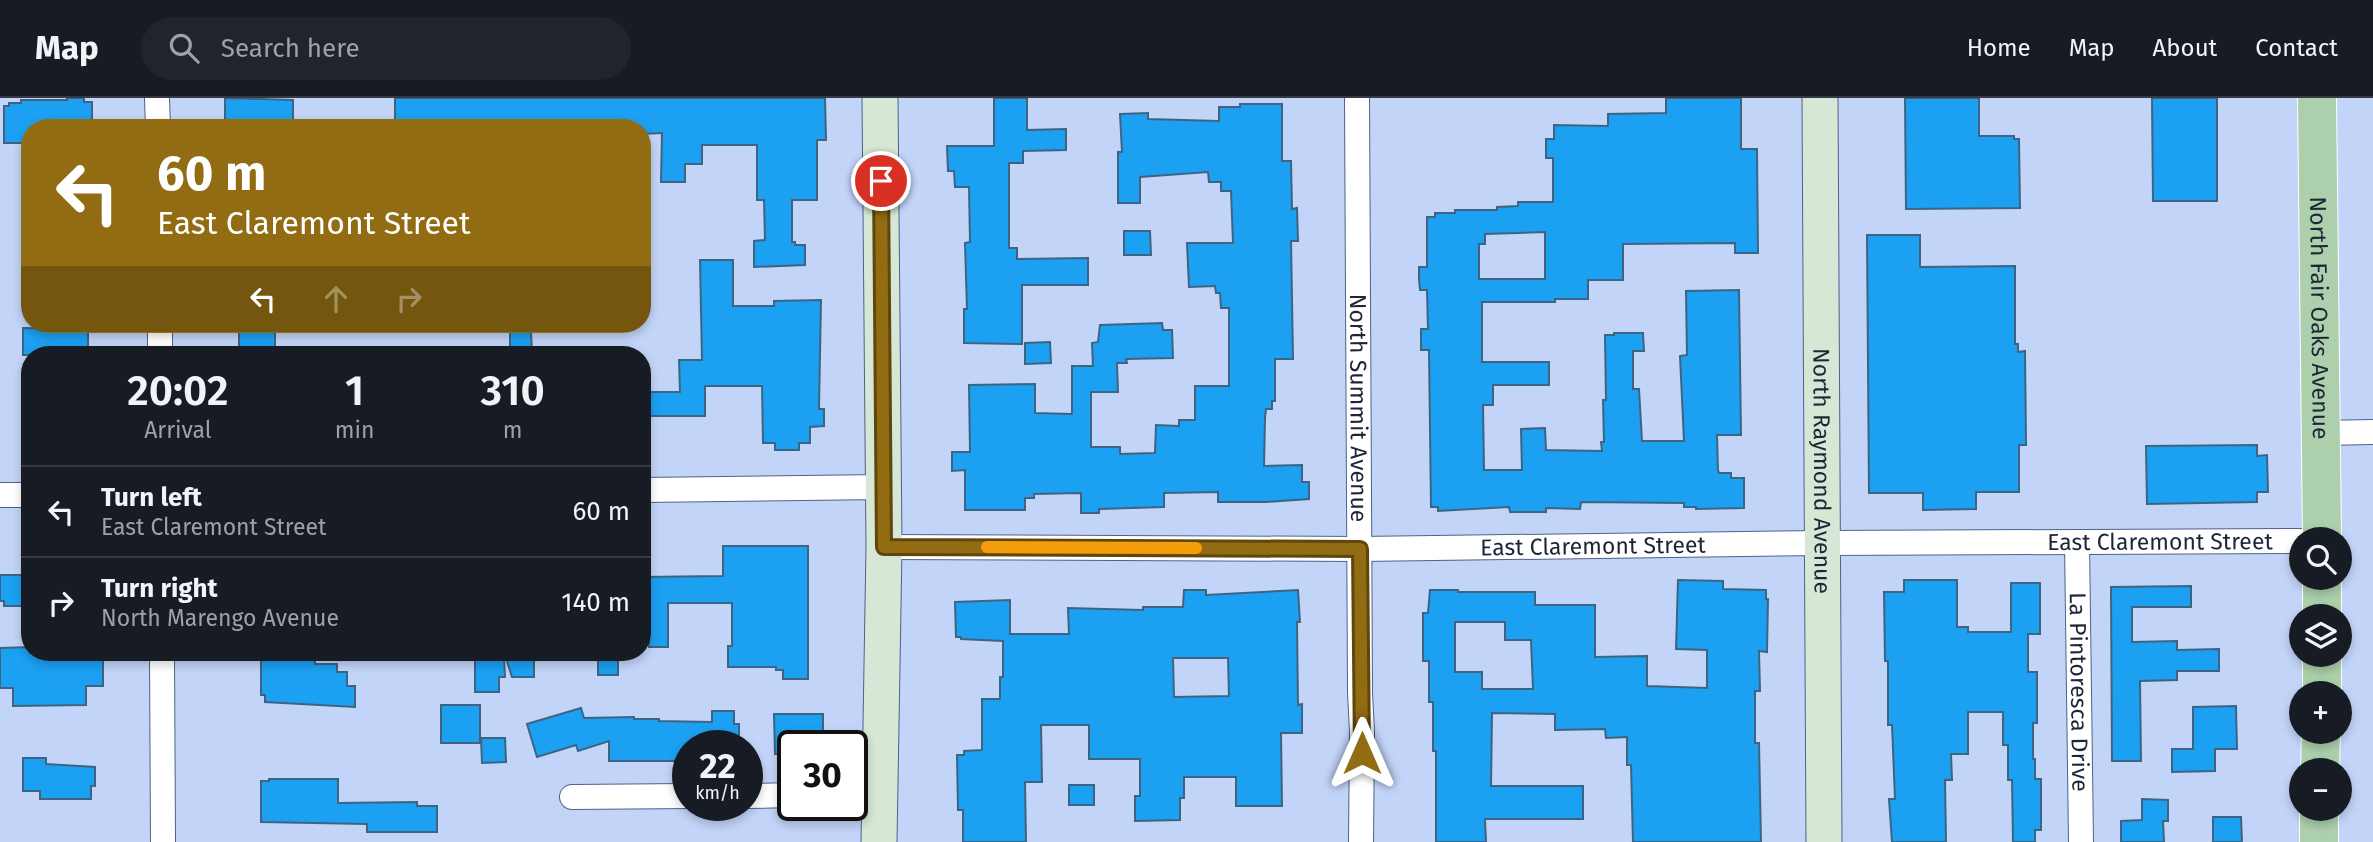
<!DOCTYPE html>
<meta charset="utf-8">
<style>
body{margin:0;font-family:"Fira Sans",sans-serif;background:#20242c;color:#f1f3f6;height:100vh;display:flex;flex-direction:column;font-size:26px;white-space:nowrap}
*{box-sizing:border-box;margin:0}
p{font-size:23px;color:#9ea1a6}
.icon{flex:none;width:38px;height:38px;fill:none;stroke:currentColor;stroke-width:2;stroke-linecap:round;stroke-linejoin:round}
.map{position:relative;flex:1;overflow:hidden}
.details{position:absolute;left:21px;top:248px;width:630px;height:315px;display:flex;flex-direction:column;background:#171b24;border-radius:28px;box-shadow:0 4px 10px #0003}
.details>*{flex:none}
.banner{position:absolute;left:21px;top:21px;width:630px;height:214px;border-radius:28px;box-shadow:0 4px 10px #0003;background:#916c13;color:#fff;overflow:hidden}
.fabs{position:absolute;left:2289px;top:429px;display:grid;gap:14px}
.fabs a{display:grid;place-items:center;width:63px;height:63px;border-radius:50%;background:#171b24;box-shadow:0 4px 10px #0003;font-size:35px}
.speed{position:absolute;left:672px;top:632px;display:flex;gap:14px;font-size:35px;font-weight:700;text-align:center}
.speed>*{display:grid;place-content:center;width:91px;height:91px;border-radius:50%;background:#171b24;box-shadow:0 4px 10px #0003;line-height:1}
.speed small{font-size:18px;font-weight:400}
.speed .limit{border:4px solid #111;border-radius:10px;background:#fff;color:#111}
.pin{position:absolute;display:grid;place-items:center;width:60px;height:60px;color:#fff;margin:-30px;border:4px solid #fff;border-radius:50%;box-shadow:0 2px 7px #0007}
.me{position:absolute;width:77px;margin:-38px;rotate:0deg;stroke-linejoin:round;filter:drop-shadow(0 0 5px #0008)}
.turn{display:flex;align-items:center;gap:24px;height:147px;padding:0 21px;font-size:32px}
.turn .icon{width:91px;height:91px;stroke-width:2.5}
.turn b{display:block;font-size:49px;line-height:60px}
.lanes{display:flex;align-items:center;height:66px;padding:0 21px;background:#0003;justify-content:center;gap:35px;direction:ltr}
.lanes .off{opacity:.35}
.eta{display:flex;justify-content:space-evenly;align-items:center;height:119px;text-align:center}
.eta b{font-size:42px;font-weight:600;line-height:49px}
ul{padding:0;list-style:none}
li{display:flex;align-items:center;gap:21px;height:91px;padding:0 21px;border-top:2px solid #363941}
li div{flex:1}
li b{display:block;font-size:26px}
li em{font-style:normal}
header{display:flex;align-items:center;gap:42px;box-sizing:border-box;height:98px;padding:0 35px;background:#171b24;border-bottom:2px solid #363941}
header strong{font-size:33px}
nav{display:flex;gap:38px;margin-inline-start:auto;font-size:24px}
.search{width:490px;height:63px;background:#20242c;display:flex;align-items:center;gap:18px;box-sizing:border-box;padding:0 24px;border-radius:38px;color:#9ea1a6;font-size:26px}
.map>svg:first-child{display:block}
</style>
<header>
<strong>Map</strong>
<div class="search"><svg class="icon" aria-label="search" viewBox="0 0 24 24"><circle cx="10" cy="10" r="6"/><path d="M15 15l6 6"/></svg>Search here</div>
<nav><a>Home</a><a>Map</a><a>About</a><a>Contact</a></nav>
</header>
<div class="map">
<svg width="2373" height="744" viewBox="0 0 2373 744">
<rect width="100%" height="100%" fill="#c2d4f8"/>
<path fill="#1ca0f2" stroke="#3e6482" stroke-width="2" fill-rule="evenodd" d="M67,0H84V4H92V30H30V45H4V8H9V5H21V2H67Z
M225,0L293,2V22L261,23V30H236V23H225Z
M395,0H825L826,42H817V102H792V144H795V147H805V167L754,169V143L765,142L764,102H757V47H702V66H685V84H661L662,35L642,36V30H448V24H395Z
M994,0H1027V32L1066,31V52L1023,53V65H1009V150H1017V161L1088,160V187H1022V246L964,245V211H967L965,145L970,144L969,89H955L954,73H948L947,48H994Z
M1666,0H1741V51H1757L1758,155H1735V145L1623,146V182H1588V201H1555V204H1482V264H1549V287H1493V307H1483L1484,372H1522L1521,331L1545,330L1546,352L1602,353L1601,344H1604L1603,302H1606L1605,237H1614V235H1643L1644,253H1633V291H1639L1642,343H1684L1680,258L1687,257L1686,193L1739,192L1741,337H1717L1718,372L1719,375H1731V380H1744V410L1696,411V409H1684V405L1581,404L1580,411L1546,410V414H1510L1509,409L1438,413V409H1431L1429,252H1421V231H1428L1427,192H1420L1419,181V169H1427V119H1435V115H1455V112H1497V109L1518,108V104H1553V60H1546V41H1554V27L1608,28V16L1666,15ZM1545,134V181H1479V146H1485V136Z
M1905,0H1979V38H2014V41H2019L2020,110L1906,111Z
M2152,0H2217V103H2153Z
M1240,6H1282V63H1291L1292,111L1297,110L1298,143H1291L1293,261H1275V303H1272V311H1266L1265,320L1264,368L1302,367V384H1309V401L1266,404H1218V394L1164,395V409L1099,411V415H1081V395L1034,396V400H1025V412H965V372L952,373V354H970L969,287L1035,286V315L1072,316V268H1093L1092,245L1098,244L1100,227L1162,225L1163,232H1172L1173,260L1126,261L1127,265H1117L1118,294H1091V349H1120V356L1155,355L1156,327L1179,328V322H1195V288H1229V210H1221L1220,195H1216L1215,188L1189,189L1187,145H1233L1231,93H1221V84H1209L1208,74L1140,79V105H1118V54H1122L1120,16L1148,15V21L1219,23V9H1240Z
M1124,133H1150L1151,157H1124Z
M1867,137H1920V169L2015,168V246H2018V254L2025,253L2026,347H2019V394H1976V411L1923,412V395H1869Z
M700,162H733V208H774V203L821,202L819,311H824V328L810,329V345H799V352H775V345H763L762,288H705V318H642V294H680L679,262H702Z
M239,226H275V257H239Z
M23,230L88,231V253H82V257H23Z
M510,233H531L532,256H510Z
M1050,244L1051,265L1025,266V245Z
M2257,347V358L2267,357L2268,394H2257V404L2147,406L2146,348Z
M723,448H808V581H783V572H776V569H728V548H732V505H668V549H649V517H642V479L723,478Z
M0,477H26V480H30V508H4V503H0Z
M1678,482L1723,483V491L1766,492V501H1768L1767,554L1759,553L1760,593H1755V645H1759L1761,744H1633L1631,667H1627V639L1606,640L1605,631L1555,632V616L1492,615L1491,688H1583V721H1485L1486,744H1436V653H1433V604H1429V563H1423V515H1428L1430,492H1458V494H1535V507H1595V559L1647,558V588L1707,590V552L1676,551ZM1455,524H1505V542H1531L1533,591H1482V574H1455Z
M1904,482H1957V529H1968V534H2011V485H2040V536H2028V574H2037V625H2033V661H2035V681H2041V732H2035V744H2013L2012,682H2008V647H2003V614H1968V656H1951L1952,682H1945L1946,744H1892L1889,701H1895L1892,627H1888V563H1885L1884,494H1904Z
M2191,488V509H2132V544L2177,543V552L2219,551V573H2177V582L2140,583L2141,663H2112L2111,489Z
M1184,492H1206V497L1298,492L1300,524H1297L1298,607L1302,606V635H1281L1282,708H1236V679H1184V700H1180V722L1135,723V698H1140V661H1089V627H1041L1042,684H1025L1026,744H963V712H958L957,657H964V653L982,652V601H1000V579H1003V543L961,541V539H956L955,504L1010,502V536H1069L1068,510L1143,512V509H1183ZM1173,560H1228L1229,598L1174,599Z
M30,549V555H103V588H86V607L13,608V590H0V550Z
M264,555H315V566H337V574H347V588H355V609L265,604V597H261V559H264Z
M598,558H618V577H598Z
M475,560H504L505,579H499V594H475Z
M506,560H534V579H512Z
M441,607H480V645H441Z
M2236,608L2237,651H2215V673L2172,674V651H2193V609Z
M581,610L584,620L634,619V621H659V623L712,624V613H734V626H739V648H688V663H609V643L578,653L576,647L537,659L527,626Z
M774,616H823V648H793V656H775Z
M481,640H505L506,664L482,665Z
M23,660H46V666L95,669V688H91V701H40V693H23Z
M269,681H338V705L417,704V708H437V734H367V726L261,724V683H269Z
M1069,687H1094V707H1069Z
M2142,701L2168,702V723H2163L2164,744H2121V723L2142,722Z
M2213,719H2241L2242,744H2213Z"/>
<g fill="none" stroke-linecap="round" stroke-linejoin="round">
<defs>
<g id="street">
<path d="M157,0L158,30"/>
<path id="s1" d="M1357,0L1360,594L1362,634L1361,744"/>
<path d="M160,226V257"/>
<path d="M2320,335L2373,334"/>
<path d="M642,392L883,389"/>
<path d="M0,397H30"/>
<path id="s2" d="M2077,444L2081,744"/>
<path id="s3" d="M884,449L1360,451L1824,445L2301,443"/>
<path d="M162,555L163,744"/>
<path d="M852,697H879"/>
<path d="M747,698L793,697"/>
<path d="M572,699L688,698"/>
</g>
<g id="secondary">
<path id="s4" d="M1820,0L1824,744"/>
<path d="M879,744L884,449L880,0"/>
</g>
<g id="primary">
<path id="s5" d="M2317,0L2322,441"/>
<path d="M2322,480V518"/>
<path d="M2322,595V556"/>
<path d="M2320,672L2321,634"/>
<path d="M2319,744V710"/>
</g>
</defs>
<use href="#street" stroke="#4f6288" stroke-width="26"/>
<use href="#secondary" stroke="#4f6288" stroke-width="37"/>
<use href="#primary" stroke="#fff" stroke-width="40"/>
<use href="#street" stroke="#fff" stroke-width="24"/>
<use href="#secondary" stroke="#d6e7d5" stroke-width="35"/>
<use href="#primary" stroke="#accfac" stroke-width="38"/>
</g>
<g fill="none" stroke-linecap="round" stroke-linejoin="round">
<defs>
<path id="route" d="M881,83L884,449L1360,451L1362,655"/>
</defs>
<use href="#route" stroke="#5e460c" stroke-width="18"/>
<use href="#route" stroke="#916c13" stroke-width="12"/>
<path stroke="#f59e0b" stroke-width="12" d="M987,449L1196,450"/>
</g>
<g text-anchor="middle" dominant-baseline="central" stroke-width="7" stroke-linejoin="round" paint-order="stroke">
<g font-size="23" fill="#1d2636" stroke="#d4e1fc">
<text stroke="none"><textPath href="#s5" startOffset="220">North Fair Oaks Avenue</textPath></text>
<text stroke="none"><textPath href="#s1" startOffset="310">North Summit Avenue</textPath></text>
<text stroke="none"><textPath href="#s4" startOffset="373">North Raymond Avenue</textPath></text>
<text stroke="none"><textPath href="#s3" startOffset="1276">East Claremont Street</textPath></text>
<text stroke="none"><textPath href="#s3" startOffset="709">East Claremont Street</textPath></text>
<text stroke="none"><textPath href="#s2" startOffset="150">La Pintoresca Drive</textPath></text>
</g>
</g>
</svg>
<div class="fabs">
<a><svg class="icon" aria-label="search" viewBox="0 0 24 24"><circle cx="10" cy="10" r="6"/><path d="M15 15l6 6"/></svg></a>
<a><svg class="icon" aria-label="layers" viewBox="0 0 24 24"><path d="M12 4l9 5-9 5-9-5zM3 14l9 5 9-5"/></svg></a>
<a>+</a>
<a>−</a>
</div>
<div class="speed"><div>22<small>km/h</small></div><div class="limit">30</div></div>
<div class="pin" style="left:881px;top:83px;background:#d93025"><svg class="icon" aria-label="arrive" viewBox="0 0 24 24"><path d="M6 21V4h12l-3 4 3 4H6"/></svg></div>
<svg class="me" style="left:1362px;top:655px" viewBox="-20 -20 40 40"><path d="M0-17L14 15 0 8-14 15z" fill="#916c13" stroke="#fff" stroke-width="4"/></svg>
<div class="banner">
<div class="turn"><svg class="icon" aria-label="left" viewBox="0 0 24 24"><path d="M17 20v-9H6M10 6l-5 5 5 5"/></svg><div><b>60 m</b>East Claremont Street</div></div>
<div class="lanes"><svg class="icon" aria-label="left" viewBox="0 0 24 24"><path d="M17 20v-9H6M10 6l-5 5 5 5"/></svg><svg class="icon off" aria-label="ahead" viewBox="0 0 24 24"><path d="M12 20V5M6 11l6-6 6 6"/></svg><svg class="icon off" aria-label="right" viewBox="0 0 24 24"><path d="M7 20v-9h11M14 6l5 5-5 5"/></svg></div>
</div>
<section class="details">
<div class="eta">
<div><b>20:02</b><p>Arrival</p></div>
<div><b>1</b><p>min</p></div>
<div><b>310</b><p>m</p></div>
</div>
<ul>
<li><svg class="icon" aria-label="left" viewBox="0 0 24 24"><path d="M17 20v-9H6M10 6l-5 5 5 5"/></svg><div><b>Turn left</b><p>East Claremont Street</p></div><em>60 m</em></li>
<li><svg class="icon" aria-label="right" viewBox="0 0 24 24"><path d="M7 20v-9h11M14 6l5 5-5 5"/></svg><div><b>Turn right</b><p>North Marengo Avenue</p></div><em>140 m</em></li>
</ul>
</section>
</div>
